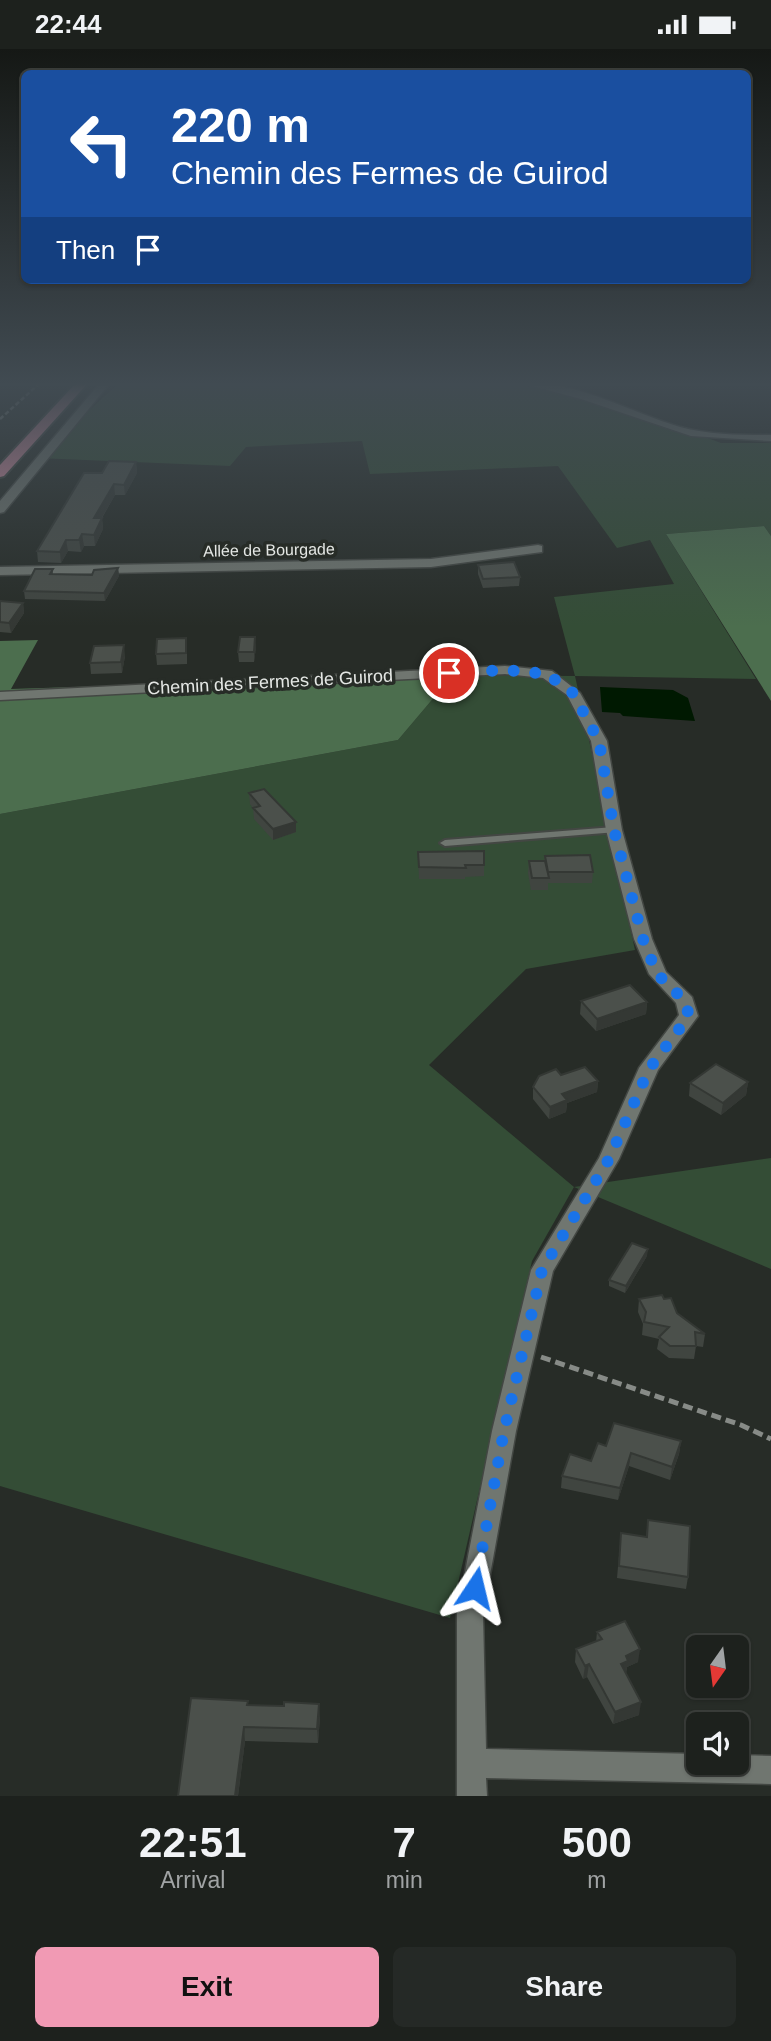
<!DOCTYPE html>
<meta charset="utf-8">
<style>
body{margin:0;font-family:Helvetica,sans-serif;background:#252926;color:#f1f3f6;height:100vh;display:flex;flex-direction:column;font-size:26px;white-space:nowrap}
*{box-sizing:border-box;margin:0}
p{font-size:23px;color:#a0a3a4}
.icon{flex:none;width:38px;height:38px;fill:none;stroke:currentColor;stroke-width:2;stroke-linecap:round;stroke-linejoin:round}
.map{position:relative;height:1747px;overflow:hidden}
.side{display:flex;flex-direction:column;background:#1d211d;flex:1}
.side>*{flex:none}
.hud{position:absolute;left:21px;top:21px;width:730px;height:214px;border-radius:10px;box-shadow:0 2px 5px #0004,0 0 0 2px #3b3e3b;background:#1a4fa0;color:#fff;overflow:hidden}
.needle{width:46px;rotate:194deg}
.buttons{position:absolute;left:686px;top:1586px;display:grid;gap:14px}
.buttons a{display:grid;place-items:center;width:63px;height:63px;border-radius:10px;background:#1d211d;box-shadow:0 2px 5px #0004,0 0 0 2px #3b3e3b;font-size:35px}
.pin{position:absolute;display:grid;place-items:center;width:60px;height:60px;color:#fff;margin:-30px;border:4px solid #fff;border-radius:50%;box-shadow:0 2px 7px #0007}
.me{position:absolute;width:77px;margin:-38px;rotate:10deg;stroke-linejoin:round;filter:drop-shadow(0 0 5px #0008)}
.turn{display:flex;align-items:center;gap:24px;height:147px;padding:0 35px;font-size:32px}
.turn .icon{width:91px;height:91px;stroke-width:2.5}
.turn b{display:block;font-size:49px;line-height:60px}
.then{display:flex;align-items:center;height:66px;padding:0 35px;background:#0003;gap:14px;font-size:26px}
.eta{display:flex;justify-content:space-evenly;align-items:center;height:119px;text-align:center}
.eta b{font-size:42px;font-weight:600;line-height:49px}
.primary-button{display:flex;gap:14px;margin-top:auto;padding:14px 35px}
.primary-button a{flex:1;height:80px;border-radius:10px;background:#f19ab4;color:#111;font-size:28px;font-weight:600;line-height:80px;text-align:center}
.primary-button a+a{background:#252926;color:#f1f3f6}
.status{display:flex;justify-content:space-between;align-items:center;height:49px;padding:0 35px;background:#1d211d;direction:ltr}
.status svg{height:19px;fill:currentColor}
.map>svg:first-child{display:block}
</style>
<div class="status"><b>22:44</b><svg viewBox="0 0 49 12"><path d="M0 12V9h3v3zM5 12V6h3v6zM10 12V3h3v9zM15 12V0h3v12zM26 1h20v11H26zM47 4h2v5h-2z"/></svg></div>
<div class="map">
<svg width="771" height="1747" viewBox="0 0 771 1747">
<rect width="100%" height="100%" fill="#272c27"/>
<path fill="#344d36" d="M119,334H552L582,342L721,394H771V487L764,477L666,485L756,630L575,627L635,901L526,920L429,1016L574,1138L771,1109V1220L574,1138L532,1212L450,1569L0,1437V765L398,691L453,626L575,627L554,548L674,535L650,491L617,499L558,417L370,425L362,392L246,398L230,417L37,409Z"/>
<path fill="#4c6e4e" d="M764,477L771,487V652L666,485Z
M38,591L11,640L453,626L398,691L0,765V592Z"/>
<path fill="#001901" d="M600,638L673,641L688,649L695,672L623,667L620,664L602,663Z"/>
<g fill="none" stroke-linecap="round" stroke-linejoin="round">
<defs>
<path id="service" d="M614,778L619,781L617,783L445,797L440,794L445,791Z"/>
<path id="minor" d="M100,334H110L4,463L0,464V452Z
M521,334C576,331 629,363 680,378C710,386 741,386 771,386V392L691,387L581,350Z
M538,496L542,497V503L431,518L0,526V518L431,510Z
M505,617L552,622L580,644L607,692L622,781L652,890L666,923L692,948L698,967L658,1021L619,1110L553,1222L516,1382L483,1565L486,1700L698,1705V1713H737V1706L771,1707V1735L486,1729L487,1747H457V1565L492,1382L531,1221L599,1109L639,1019L679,966L676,954L649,925L634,890L606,781L591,692L567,646L543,629L505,625L0,651V643Z"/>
<path id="trunk" d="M76,334H88L4,427L0,428V416Z"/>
</defs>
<use href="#service" stroke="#434743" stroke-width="4"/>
<use href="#minor" stroke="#434743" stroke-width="3"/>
<use href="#trunk" stroke="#434743" stroke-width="4"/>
<path stroke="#878b87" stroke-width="2.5" stroke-dasharray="4.5 2.5" stroke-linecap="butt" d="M0,370L40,334"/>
<path stroke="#878b87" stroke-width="5" stroke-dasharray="10 5" stroke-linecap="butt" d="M541,1308L741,1376L771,1390"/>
<use href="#service" fill="#707670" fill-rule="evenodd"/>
<use href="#minor" fill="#707670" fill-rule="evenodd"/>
<use href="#trunk" fill="#d58ca2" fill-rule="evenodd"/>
</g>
<path fill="#404540" d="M136,413L137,424L125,446H115L102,469L103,480L95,497H84L81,503L68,502L61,514L38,513L37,502L102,424Z
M478,516L520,528L519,537L483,539L478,525Z
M118,519L119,527L105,552L25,550L24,542L53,520V525L92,526Z
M0,552L23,554L24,564L11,584L0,583Z
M256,598L254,613H239L238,603Z
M187,600V615L157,616L156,605Z
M125,607L122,624L91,625L90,614Z
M249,744L296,783L273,791L254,770L253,759L250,755Z
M418,803L484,816V827L465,828V830H419Z
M545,807L593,823L592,834H548V841H531L528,824L529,812H544Z
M581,952L647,953L646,965L596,982L580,965Z
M561,1026L598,1032L597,1043L567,1054L566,1063L549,1070L533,1050V1038Z
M748,1033L746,1046L721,1066L689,1047L690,1034Z
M647,1207L625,1244L609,1237V1231Z
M639,1250H664L677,1264L705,1285L703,1298L696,1297L694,1310L669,1309L657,1300L659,1290L642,1286L643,1275L638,1263Z
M681,1392L679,1405L670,1431L629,1417L618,1451L561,1439L562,1427L591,1412L606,1397Z
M648,1471L688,1528L686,1540L617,1529L621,1484L646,1488Z
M597,1583L638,1613L627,1618L626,1624L639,1666L613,1675L587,1628L583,1630L575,1613L576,1600L596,1593Z
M248,1656L320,1668L318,1694L245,1692L238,1747H178Z"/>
<path fill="#343834" d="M136,413L137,424L125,446L124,436Z
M114,435L115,446L95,480L94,469Z
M102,469L103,480L95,497L94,486Z
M82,485L84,497L81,503L79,491Z
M66,491L68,502L61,514L60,503Z
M118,519L119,527L105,552L104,544Z
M23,554L24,564L11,584L9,574Z
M255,588L256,598L254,613V603Z
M124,596L125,607L122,624L121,613Z
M296,773V783L273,791V780Z
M647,953L646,965L596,982L597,970Z
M598,1032L597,1043L567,1054L566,1063L549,1070L550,1058L562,1045Z
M748,1033L746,1046L721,1066L723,1054Z
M648,1200L647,1207L625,1244L626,1237Z
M681,1392L679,1405L670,1431L672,1418Z
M631,1404L629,1417L618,1451L620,1439Z
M640,1600L638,1613L627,1618L626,1625L621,1615L626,1607Z
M589,1615L587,1628L583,1630L585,1617Z
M641,1653L639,1666L613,1675L615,1663Z
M319,1655L320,1668L318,1694L317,1680Z
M244,1678L245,1692L238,1747H235Z"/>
<path fill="#4b504b" stroke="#343834" stroke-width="2" d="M109,412L136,413L124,436L114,435L94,469H102L94,486L82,485L79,491H66L60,503L37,502L84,424H102Z
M514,513L520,528L483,530L478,516Z
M118,519L104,544L24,542L35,520H53L50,525L92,526L94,521Z
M0,552L23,554L9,574L0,573Z
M240,588H255L254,603H238Z
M186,589V604L156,605L157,590Z
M124,596L121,613L90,614L94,597Z
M264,740L296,773L273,780L253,759L260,757L249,744Z
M484,802V816H465L466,819L419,818L418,803Z
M590,806L593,823H548L545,807Z
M529,812H545L549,829H532Z
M630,936L647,953L597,970L581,952Z
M716,1015L748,1033L723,1054L690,1034Z
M585,1018L598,1032L562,1045L567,1051L550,1058L533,1038L539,1027L556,1020L561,1026Z
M632,1194L648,1200L626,1237L609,1231Z
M662,1246L664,1250L671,1249L677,1264L705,1285L695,1283L696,1297H670L659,1288L669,1278L644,1273L646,1263L639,1250Z
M614,1374L681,1392L672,1418L631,1404L620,1439L562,1427L570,1405L591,1412L598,1394L606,1397Z
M648,1471L690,1477L688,1528L619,1517L621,1484L647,1488Z
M625,1572L640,1600L626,1607L628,1612L621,1615L641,1653L615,1663L589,1615L585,1617L576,1600L602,1590L597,1583Z
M191,1649L248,1652L247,1656L284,1657V1653L319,1655L317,1680L244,1678L235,1747H178Z"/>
<linearGradient id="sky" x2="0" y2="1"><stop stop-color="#151815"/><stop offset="0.58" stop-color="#414b52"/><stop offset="1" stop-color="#414b52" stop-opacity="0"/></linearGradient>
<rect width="771" height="578" fill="url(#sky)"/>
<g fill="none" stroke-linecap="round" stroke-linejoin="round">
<path stroke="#1a73e8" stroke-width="12" stroke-dasharray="0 21.6" d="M449,624L505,621L547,625L573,644L599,692L614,781L643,890L657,925L685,952L689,967L649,1020L609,1110L542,1221L504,1382L475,1539"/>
</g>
<g text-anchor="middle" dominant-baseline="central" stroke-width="7" stroke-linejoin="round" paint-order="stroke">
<g font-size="16" fill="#e4e7e4" stroke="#272c27">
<text transform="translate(269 501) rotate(-1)">Allée de Bourgade</text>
</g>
<g font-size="18" fill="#e4e7e4" stroke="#272c27">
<text transform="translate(270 633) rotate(-3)">Chemin des Fermes de Guirod</text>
</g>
</g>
</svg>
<div class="buttons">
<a><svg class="needle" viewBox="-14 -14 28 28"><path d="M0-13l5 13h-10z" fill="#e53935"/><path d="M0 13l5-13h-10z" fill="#a0a3a4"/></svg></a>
<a><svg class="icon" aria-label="sound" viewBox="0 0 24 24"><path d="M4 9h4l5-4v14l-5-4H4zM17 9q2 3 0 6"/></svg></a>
</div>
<div class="pin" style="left:449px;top:624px;background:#d93025"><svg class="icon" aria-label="arrive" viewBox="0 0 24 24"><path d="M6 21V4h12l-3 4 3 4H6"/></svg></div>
<svg class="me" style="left:475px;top:1539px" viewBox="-20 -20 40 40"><path d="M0-17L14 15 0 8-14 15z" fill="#1a73e8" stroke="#fff" stroke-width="4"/></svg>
<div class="hud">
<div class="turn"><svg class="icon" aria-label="left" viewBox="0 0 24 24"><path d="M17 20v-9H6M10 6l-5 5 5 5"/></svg><div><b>220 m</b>Chemin des Fermes de Guirod</div></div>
<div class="then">Then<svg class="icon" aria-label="arrive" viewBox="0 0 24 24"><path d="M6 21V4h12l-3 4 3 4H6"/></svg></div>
</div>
</div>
<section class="side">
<div class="eta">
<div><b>22:51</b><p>Arrival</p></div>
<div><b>7</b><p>min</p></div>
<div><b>500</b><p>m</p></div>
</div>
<div class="primary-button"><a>Exit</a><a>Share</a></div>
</section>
